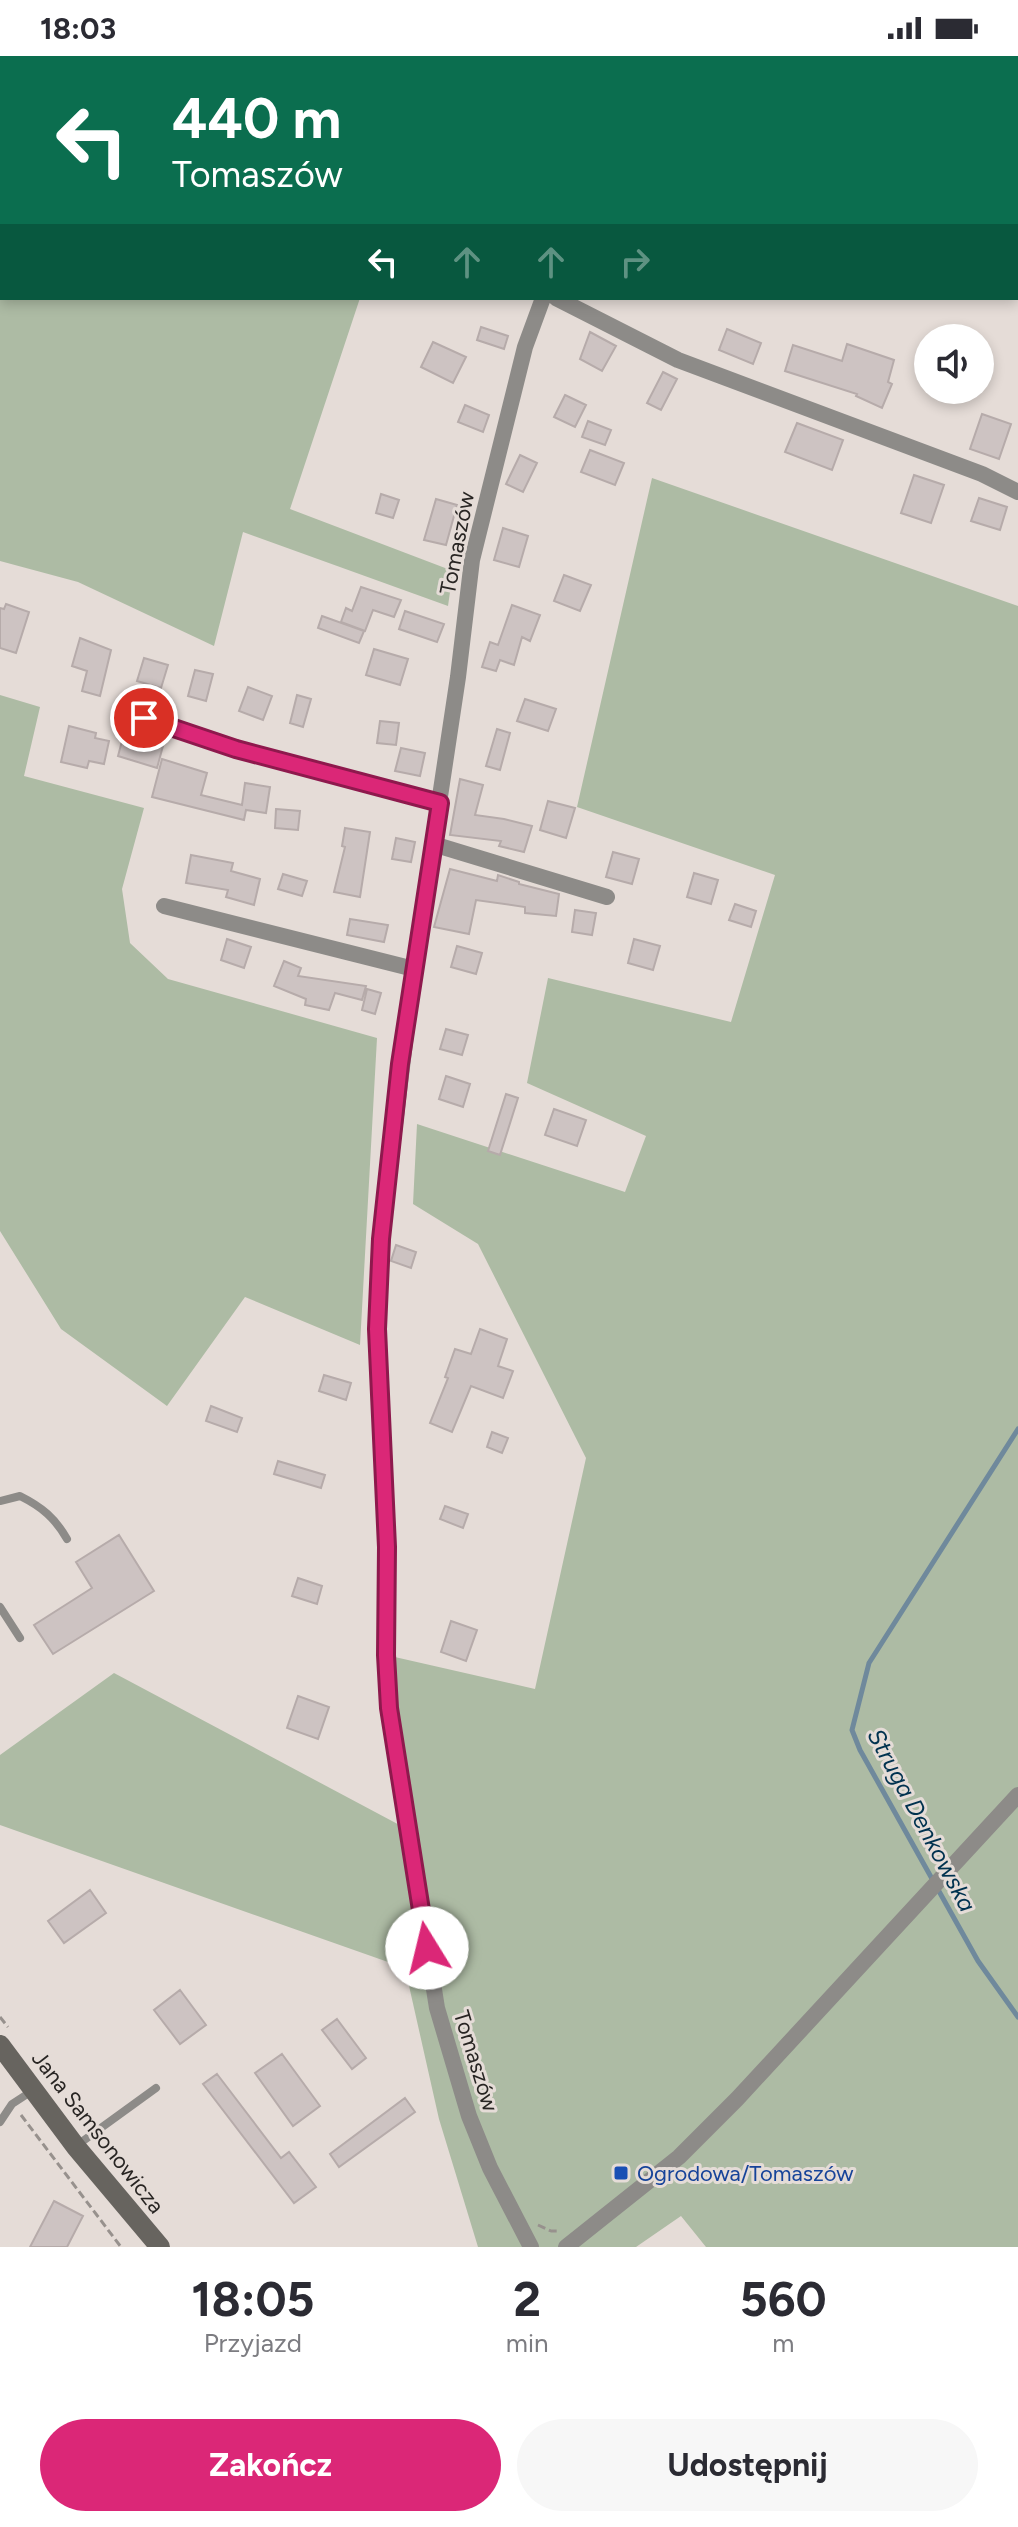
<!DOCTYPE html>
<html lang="pl">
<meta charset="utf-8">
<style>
body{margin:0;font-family:Figtree,sans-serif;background:#f7f7f7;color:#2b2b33;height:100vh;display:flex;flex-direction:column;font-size:30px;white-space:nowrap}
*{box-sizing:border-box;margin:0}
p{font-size:26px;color:#7c7c81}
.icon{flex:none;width:44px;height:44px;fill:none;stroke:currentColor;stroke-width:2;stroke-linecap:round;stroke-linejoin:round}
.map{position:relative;height:2191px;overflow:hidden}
.drawer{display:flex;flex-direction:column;background:#fff;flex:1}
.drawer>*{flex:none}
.banner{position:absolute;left:0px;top:0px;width:1018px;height:244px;box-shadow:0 4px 12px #0003;background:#0b6e4f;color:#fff;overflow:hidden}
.controls{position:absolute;left:914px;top:268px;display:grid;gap:16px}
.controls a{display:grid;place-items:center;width:80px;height:80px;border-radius:50%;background:#fff;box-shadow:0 4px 12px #0003;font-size:40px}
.pin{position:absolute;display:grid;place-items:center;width:68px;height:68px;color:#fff;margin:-34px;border:4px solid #fff;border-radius:50%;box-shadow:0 2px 8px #0007}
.me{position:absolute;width:88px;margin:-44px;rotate:351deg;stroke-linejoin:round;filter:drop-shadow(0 0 6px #0008)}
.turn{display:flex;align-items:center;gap:28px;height:168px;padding:0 40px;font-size:36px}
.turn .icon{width:104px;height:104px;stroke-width:2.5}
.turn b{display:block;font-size:56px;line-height:68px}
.lanes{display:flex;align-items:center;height:76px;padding:0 40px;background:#0003;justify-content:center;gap:40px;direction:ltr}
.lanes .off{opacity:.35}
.eta{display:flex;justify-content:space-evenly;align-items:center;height:136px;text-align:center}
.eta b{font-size:48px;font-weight:700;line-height:56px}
.action{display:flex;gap:16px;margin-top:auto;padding:16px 40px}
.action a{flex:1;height:92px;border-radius:48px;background:#db2777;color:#fff;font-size:32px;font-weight:700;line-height:92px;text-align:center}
.action a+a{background:#f7f7f7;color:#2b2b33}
.status{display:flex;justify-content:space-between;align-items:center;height:56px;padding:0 40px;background:#fff;direction:ltr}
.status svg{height:22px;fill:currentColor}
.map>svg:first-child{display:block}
</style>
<div class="status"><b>18:03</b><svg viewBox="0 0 49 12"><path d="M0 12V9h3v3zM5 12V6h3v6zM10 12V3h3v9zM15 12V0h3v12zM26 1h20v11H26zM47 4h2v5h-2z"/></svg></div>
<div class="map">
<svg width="1018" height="2191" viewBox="0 0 1018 2191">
<rect width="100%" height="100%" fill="#e5dcd7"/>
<path fill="#adbba4" d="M0,0H440L2,2V242H360L290,453L453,515L448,550L243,476L214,590L78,526L0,505Z
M623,0H1018V121L1016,2Z
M652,422L1018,550V2191H706L681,2160L636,2191H478L439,2063L405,1912L0,1769V1699L114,1617L407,1773L386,1599L535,1633L586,1402L478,1188L413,1148L417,1068L625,1136L646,1080L527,1027L548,922L731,966L775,819L577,751Z
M0,639L40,651L24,720L144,752L122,833L130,887L168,923L377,982L360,1289L245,1241L167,1350L61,1273L0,1175Z"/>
<path fill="#6f899c" d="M633,0H849L633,2Z"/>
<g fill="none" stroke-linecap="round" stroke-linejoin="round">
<path stroke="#6f899c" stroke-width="5" d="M511,0L514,2
M1016,121H1018
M1018,1373L869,1607L852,1674L860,1694L978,1905L1018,1961"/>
</g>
<path fill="#cdc3c2" stroke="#b6abaa" stroke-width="2" d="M481,271L508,280L504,293L477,284Z
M727,273L761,287L753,308L719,294Z
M590,276L616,290L602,315L580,303Z
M433,286L466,301L453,327L421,311Z
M847,288L894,304L888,326L892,328L882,352L856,340L857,338L785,315L793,289L842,305Z
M663,316L677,323L661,354L647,347Z
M565,339L586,349L575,371L554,361Z
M465,349L489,359L483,376L458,366Z
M982,358L1011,368L999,403L970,393Z
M588,365L611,374L605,389L582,381Z
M797,367L843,384L832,414L785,396Z
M590,394L624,407L615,429L581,416Z
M520,399L537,407L523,436L506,428Z
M914,419L944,429L931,467L901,457Z
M381,438L399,444L393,462L376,457Z
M979,442L1007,451L1000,474L971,465Z
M436,443L457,449L446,489L424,484Z
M503,472L528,480L519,511L494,504Z
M564,519L591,529L580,555L554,545Z
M361,531L401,544L394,561L373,554L365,575L341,566L346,552L352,555Z
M6,548L29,556L16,597L0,592V552L4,553Z
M512,549L540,559L530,585L522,581L514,609L500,604L496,615L482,611L490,586L498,589Z
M405,555L444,568L437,586L399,573Z
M322,560L364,575L359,587L318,572Z
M80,582L111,594L100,640L82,635L87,615L72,610Z
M374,593L408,603L400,629L366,619Z
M144,602L168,609L161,632L137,625Z
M195,614L213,618L206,645L188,640Z
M248,631L272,640L263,664L239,655Z
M297,639L311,643L303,671L290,667Z
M525,643L556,653L548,675L517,665Z
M380,665L399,667L396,689L377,687Z
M69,670L96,677L95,682L109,685L104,708L89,705L87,712L61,706Z
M497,673L510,677L500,714L486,710Z
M122,685L148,693L150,686L163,690L157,712L118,700Z
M401,692L425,697L420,720L395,715Z
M162,703L207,717L201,739L242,749L245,727L270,731L266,757L246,754L244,764L152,741Z
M460,723L483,729L475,759L504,763L532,770L524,796L499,790L501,785L450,779Z
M548,745L575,752L566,782L540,774Z
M276,753L300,755L298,774L275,772Z
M345,772L370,776L360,841L334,836L345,791L342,790Z
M396,782L415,786L411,806L392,803Z
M613,796L639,803L632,828L606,821Z
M191,799L233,807L231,815L260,823L254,849L226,841L228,834L186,827Z
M450,813L497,825L498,819L519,826V828L559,838L556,860L525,857V851L476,844L469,878L434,871Z
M694,817L718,824L711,848L687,841Z
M283,818L307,825L302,840L278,833Z
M735,848L756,855L751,871L729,864Z
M575,854L596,857L592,879L572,876Z
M350,863L388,869L384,886L347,879Z
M227,883L251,891L244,912L221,904Z
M634,883L660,890L653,914L628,907Z
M457,890L482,897L476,918L451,911Z
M284,905L301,912L298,920L366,930L362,944L335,937L329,954L305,949L306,943L274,930Z
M367,933L381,937L375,958L362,954Z
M446,973L468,979L462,999L440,993Z
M446,1020L470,1028L463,1051L439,1043Z
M506,1038L518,1042L500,1099L488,1095Z
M554,1053L586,1064L577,1090L545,1079Z
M396,1189L416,1196L411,1212L391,1205Z
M480,1273L507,1283L498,1310L513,1315L503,1342L471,1330L452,1376L430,1367L448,1322L445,1321L455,1293L471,1298Z
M324,1319L351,1327L346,1344L319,1335Z
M211,1350L242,1362L237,1376L206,1365Z
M492,1376L508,1382L502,1397L487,1391Z
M278,1405L325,1419L321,1432L274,1418Z
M445,1450L468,1458L463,1472L440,1463Z
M119,1479L154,1535L53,1598L34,1569L92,1532L76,1506Z
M298,1522L322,1530L317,1548L292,1540Z
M451,1565L477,1574L466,1605L441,1596Z
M298,1640L329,1651L318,1683L287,1672Z
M90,1834L106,1857L64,1887L48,1865Z
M180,1934L206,1969L180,1988L154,1954Z
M337,1963L366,2002L352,2013L322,1974Z
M282,1998L320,2050L293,2070L255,2017Z
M217,2018L281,2102L289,2096L316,2131L294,2147L203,2028Z
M405,2042L415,2056L339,2111L330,2098Z
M54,2145L83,2160L67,2191H30Z"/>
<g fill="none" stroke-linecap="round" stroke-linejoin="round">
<path stroke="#97918d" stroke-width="3" stroke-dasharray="8 4" stroke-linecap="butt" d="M0,1961L8,1971
M75,2055L85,2068
M21,2059L121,2191
M538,2169L551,2175H557"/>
<path stroke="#8d8b88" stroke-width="8" d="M0,1445L20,1440C42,1451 55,1462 67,1483
M0,1551L20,1582
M0,2066L12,2048L32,2035
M76,2090L156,2032"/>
<path stroke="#8d8b88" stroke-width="16" d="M607,2V0
M556,242L678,304L982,418L1018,436
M144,662L236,693L440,747
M433,788L607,841
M164,850L414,913L381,1183L377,1273L387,1491L386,1599L389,1652L437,1952L469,2060L490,2112L531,2191
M414,913L458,621L472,504L525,291L543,242
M566,2191L679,2101L737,2043L1018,1739"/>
<path stroke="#67645f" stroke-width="20" d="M0,1989L76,2091L160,2191"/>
</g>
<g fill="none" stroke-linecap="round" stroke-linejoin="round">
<defs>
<path id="route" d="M144,662L236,693L440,747L400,1008L381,1183L377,1273L387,1491L386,1599L389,1652L427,1892"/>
</defs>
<use href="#route" stroke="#8e194d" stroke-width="20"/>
<use href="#route" stroke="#db2777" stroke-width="14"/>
</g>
<rect fill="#1a4fb4" stroke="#e5dcd7" stroke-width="3" x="613" y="2109" width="16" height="16" rx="4"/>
<g text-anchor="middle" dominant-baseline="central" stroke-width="6" stroke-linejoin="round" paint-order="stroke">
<g font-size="22" fill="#282523" stroke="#e5dcd7">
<text transform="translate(457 487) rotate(-79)">Tomaszów</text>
<text transform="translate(476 2005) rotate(73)">Tomaszów</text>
<text transform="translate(98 2076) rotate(52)">Jana Samsonowicza</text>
</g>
<g font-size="22" fill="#164399" stroke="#e5dcd7" text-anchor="start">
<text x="637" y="2117">Ogrodowa/Tomaszów</text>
</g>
<g font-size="24" font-style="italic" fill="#00324f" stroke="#e5dcd7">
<text transform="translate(922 1764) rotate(62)">Struga Denkowska</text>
</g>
</g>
</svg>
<div class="controls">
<a><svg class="icon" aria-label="sound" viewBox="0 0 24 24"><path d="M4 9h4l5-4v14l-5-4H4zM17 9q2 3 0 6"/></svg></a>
</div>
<div class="pin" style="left:144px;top:662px;background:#d93025"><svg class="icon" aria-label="arrive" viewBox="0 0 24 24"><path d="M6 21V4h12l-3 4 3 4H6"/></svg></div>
<svg class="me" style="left:427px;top:1892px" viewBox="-20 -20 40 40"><circle r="19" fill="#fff"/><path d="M0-13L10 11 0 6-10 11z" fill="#db2777"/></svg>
<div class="banner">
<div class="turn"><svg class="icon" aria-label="left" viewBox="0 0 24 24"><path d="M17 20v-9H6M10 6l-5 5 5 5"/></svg><div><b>440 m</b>Tomaszów</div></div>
<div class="lanes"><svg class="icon" aria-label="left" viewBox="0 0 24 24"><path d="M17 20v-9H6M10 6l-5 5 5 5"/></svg><svg class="icon off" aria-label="ahead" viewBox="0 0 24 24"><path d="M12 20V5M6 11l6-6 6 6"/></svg><svg class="icon off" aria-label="ahead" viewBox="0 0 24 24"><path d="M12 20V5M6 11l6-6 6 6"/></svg><svg class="icon off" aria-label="right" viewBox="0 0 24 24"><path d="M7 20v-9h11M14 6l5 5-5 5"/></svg></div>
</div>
</div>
<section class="drawer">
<div class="eta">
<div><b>18:05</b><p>Przyjazd</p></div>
<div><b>2</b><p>min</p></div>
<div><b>560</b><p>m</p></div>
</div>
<div class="action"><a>Zakończ</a><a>Udostępnij</a></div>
</section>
